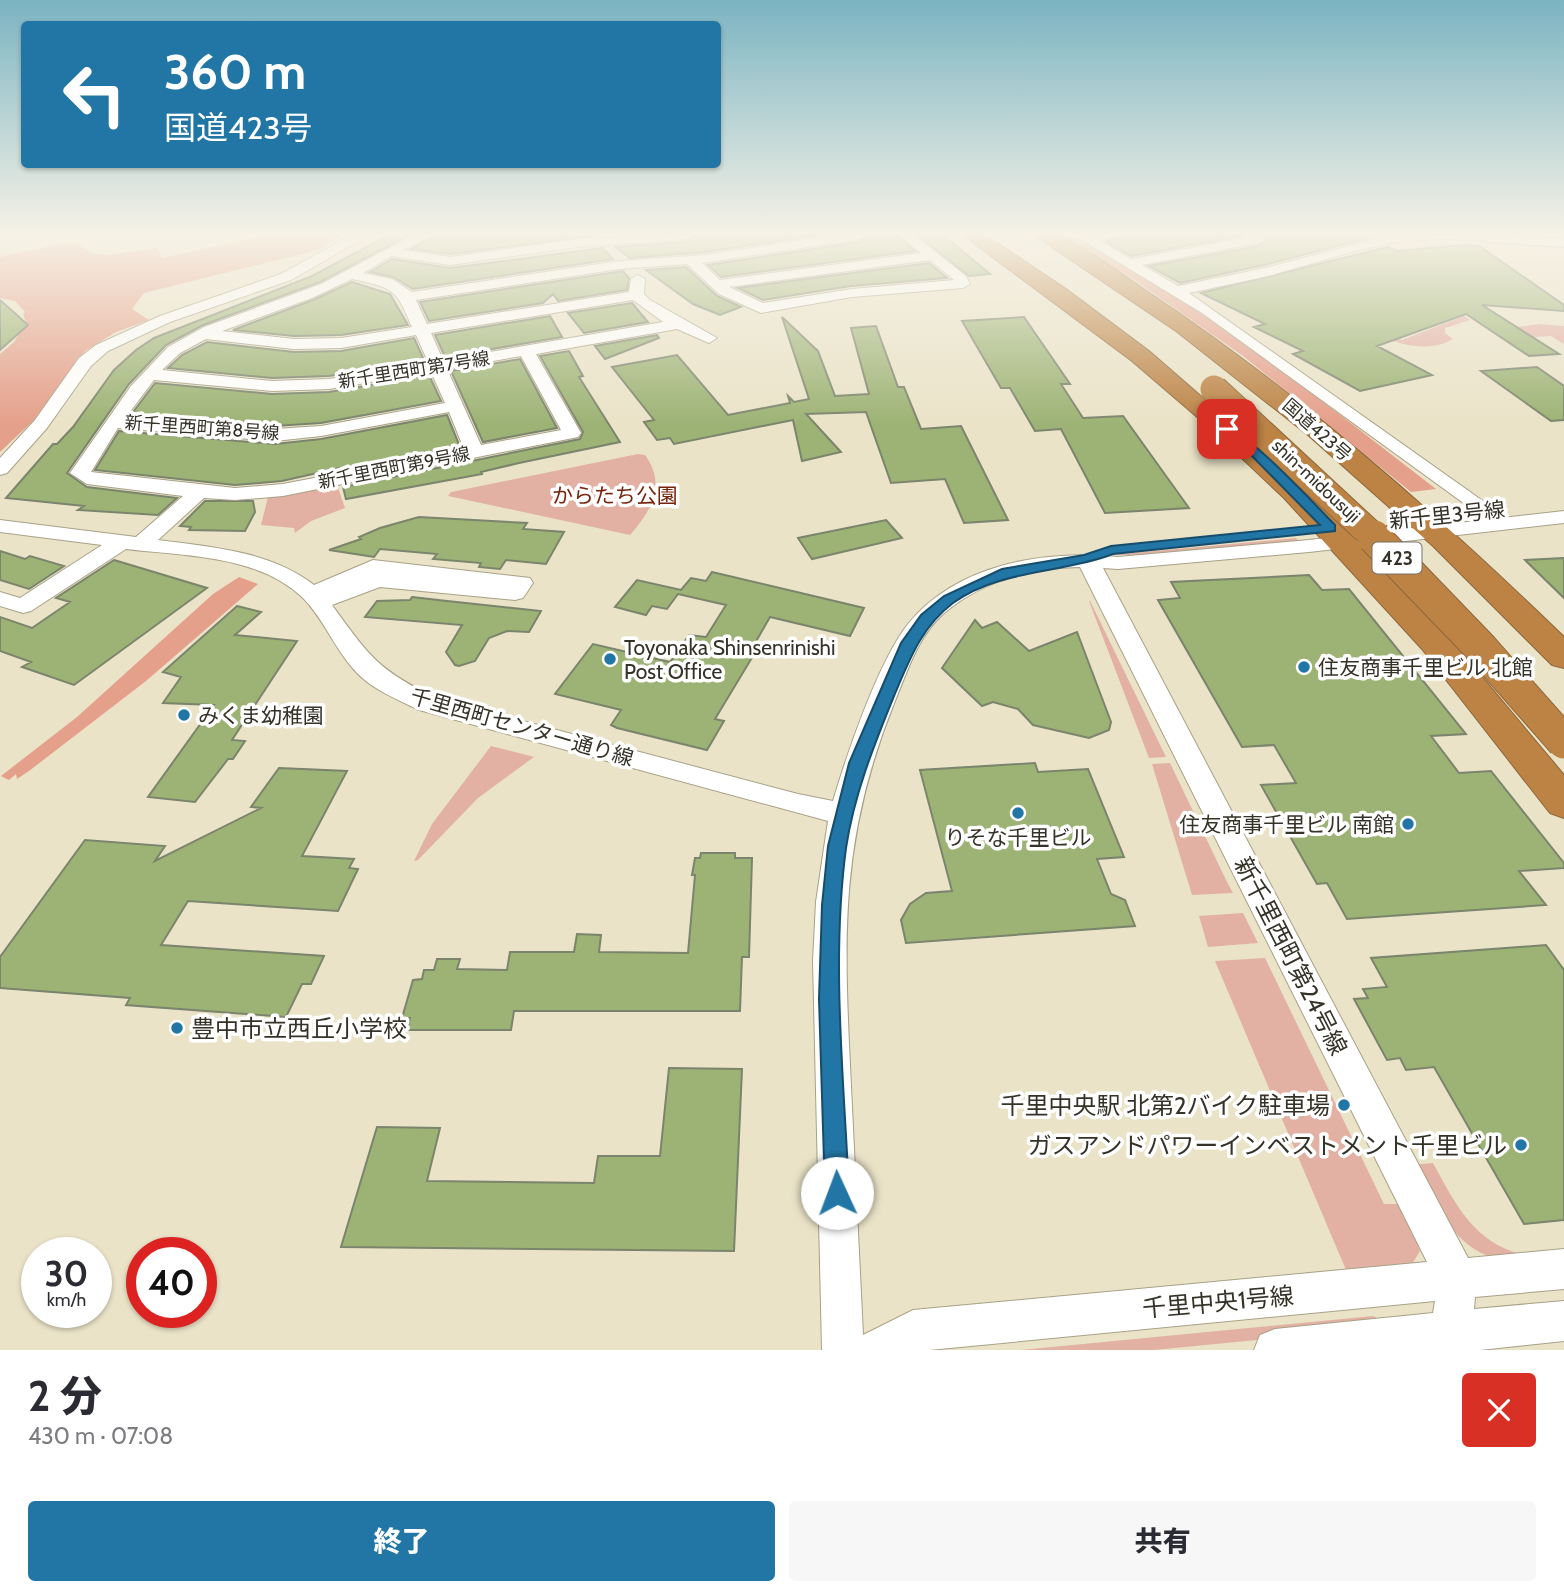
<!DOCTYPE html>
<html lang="ja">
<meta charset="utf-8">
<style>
body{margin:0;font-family:Cabin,"Noto Sans JP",sans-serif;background:#f7f7f7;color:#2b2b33;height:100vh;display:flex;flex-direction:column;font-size:26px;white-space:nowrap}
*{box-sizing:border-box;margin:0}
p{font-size:23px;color:#7c7c81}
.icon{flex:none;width:38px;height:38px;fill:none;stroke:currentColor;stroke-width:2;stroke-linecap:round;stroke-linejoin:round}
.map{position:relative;height:1350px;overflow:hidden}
.side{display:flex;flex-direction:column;background:#fff;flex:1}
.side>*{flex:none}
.hud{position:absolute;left:21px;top:21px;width:700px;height:147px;border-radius:7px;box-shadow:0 2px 5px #0004;background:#2276a6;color:#fff;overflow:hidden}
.speed{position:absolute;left:21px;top:1237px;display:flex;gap:14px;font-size:35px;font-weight:700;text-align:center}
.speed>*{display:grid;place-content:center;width:91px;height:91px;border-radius:50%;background:#fff;box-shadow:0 2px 5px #0004;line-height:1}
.speed small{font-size:18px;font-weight:400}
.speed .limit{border:10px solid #d22;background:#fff;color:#111}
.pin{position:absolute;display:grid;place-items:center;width:60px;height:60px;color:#fff;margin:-30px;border-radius:14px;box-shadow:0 4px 10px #0006}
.me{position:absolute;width:77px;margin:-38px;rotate:358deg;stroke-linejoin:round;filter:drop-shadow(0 0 5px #0008)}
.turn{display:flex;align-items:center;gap:24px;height:147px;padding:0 28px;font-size:32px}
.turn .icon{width:91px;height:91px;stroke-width:2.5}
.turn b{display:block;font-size:49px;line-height:60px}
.round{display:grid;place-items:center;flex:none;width:74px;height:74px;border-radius:7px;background:#f7f7f7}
.overview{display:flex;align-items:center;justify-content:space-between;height:119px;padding:0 28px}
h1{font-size:42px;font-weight:800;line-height:52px}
.cta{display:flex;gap:14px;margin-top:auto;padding:14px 28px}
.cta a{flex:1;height:80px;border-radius:7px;background:#2276a6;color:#fff;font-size:28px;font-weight:800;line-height:80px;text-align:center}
.cta a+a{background:#f7f7f7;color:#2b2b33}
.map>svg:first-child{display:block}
</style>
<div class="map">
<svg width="1564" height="1350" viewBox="0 0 1564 1350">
<rect width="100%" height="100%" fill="#eae3c8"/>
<path fill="#e2b1a3" d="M1464,316L1470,320L1445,328V333L1453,339C1431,352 1404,346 1382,337L1383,332L1402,340Z
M1539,324L1564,326V344L1551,336L1521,338L1518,327Z
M638,454L645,455C667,485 651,511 630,535L448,496L451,492Z
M337,485L345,508L311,521L295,533L294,528L261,525L268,497Z
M1296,538L1299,541L1151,555H1110Z
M1089,601H1090L1166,757L1149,758Z
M491,746L534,757L478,798L418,860L414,861L432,824Z
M1170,763L1227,882L1233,893L1192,895L1152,764Z
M1243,913L1258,943L1208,947L1199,916Z
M1265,958L1384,1204H1402L1420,1251L1412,1264L1349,1277L1215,961Z
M1433,1163C1456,1205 1474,1243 1524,1255C1467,1275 1435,1204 1411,1165Z
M1373,1316L1379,1319V1328L1154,1350H1021Z"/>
<path fill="#e5a08b" d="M268,235H342L318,250L144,293L132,309L149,320L116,332L85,351L33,421L0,452V354L14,342L26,323L23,314L25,312L15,301L0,298V257L64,243L79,244L91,253L107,255L157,248L162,258Z
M1058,235C1080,235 1100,251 1120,263C1232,327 1333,410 1436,489L1411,492L1243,356L1133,279Z
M239,577L258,584L146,681L29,771L17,779L16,774L9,780L1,776L77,717L213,594Z"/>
<path fill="#9db375" stroke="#7b846c" stroke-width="2" d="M389,235H409L320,282L203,325L166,345L129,384L67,473L87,487L177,498L158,515L78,510L84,506L6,498L53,444H57L73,427L114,370L136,350L154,338L312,276Z
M435,235H592L593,236L450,254L412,249Z
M695,235H818L705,252L630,258L615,247L686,242Z
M869,235H896L915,251L721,277L708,265L860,242Z
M918,235H943L990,274L969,276Z
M1130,235H1239L1240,236L1131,256L1105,241Z
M1264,235H1361L1368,238L1264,265L1180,283L1149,266L1258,246L1268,239Z
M1465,245L1479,246L1564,305V311L1482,305L1559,354L1529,356L1466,314L1377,346L1432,375L1360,391L1293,354L1303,351L1254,327L1265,324L1201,293L1388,247L1397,251Z
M603,248L613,259L413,289L393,277L370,272L392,259L450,268Z
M929,263L947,278L851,286L763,300L738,288Z
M686,267L717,296L741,307L720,315L693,304L646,270Z
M623,271L629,278L627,290L558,301L553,294L543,303L429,321L420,302Z
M352,282L390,294L408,325L341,335L294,336L233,330L313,300Z
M0,300L28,325L0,350Z
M632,303L648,322L584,333L568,313Z
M550,316L562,337L445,357L435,335Z
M782,317L818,351L835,396L869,394L851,328L876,326L898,387H904L921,429L961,426L1008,520L964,523L945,479L891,483L866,412L806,414L841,452L802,461L793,420L674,444L670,438L657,440L644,422L654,420L612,367L677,355L728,415L790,403L788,396L794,402L809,399Z
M1024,317L1070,384H1061L1083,418L1123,416L1189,508L1105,513L1061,429L1035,431L1010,388H1001L962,321Z
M657,335L659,338L605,359L595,346Z
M414,338L424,360L329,376L272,378L168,368L182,355L207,342L294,352L341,351Z
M569,351L583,376L579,377L620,442L519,463L481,472L482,474L346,499L343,487L580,439L583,432L540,356Z
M520,359L557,428L483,442L451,371Z
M1537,367L1564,386V420L1551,421L1481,371Z
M429,375L441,401L321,423L275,426L131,415L155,383L272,394L329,392Z
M447,415L460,447L339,470V468L282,481L235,485L95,470L119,431L275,444L321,439Z
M205,501H253L255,512L245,531L189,530L191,527L180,526Z
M419,517L527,523L523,529L564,532L546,564L506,560L500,569L479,567L481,563L433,559L437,554L380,549L374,557L329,550L361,539L359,537L380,528Z
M886,520L902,538L812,559L798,538Z
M0,551L25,559L30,556L64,566L29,589L0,580Z
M1564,558V598L1525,560Z
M114,560L207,588L74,685L22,667L31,662L0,651V617L32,628L70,602L56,598Z
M712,572L864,608L850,636L770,617L751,650L756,651L715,719L724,721L707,750L617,728L611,725L621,710L555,694L593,644L670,662L689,635L706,637L726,605L678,594L667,609L652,606L646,615L615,607L637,580L681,590L691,578L706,581Z
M1309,575L1322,590L1349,589L1466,734L1431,736L1459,773L1491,771L1564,863V868L1519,871L1546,905L1347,919L1327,883L1317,884L1261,785L1296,783L1274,745L1242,747L1158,600L1180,598L1171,582Z
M412,597L447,601L541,611L529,632L507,631L489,638L475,661L459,666L455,665L446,652L462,625L365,617L377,601L410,600Z
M237,606L261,612L235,635L297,641L232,740L245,741L233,759H228L195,802L148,797L214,705L163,703L181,677L163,672Z
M975,620L982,628L997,622L1029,651L1077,632L1111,722L1109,730L1089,738L1033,725L1018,709L993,702L982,706L942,668Z
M1035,763L1038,772L1088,769L1124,857L1097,859L1111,894L1125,900L1135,926L906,943L901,920L910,904L926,893L952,891L920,770Z
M279,768L347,771L302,856L354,859L349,868L358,869L338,911L188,901L161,945L324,956L311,984H302L286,1017L126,1005L130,998L0,988V957L85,840L165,846L155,861L261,808L251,807Z
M701,853H735V858H752L749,957H742L740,1011H514L511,1030H407L410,1018H402L413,980L422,979L424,970H434L437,959H460L457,969L507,970L510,952H574L577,934L601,935L599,952L688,953L695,875H692L695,858H700Z
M1546,945L1564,970V1220L1524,1224L1434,1067L1406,1070L1400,1058L1387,1060L1354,999L1368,998L1363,989L1387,987L1371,958Z
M669,1068L742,1069L734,1251L341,1247L377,1127L440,1128L427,1181L594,1183L598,1156H660Z"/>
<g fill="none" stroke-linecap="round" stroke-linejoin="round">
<defs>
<path id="minor" d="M0,235H14L0,240Z
M352,235H369L291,280L170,322L108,351L91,366L47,428L7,473L0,475V458L35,420L79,358L96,345L160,316L281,274Z
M414,235H433L403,250L450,257L578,239L693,235L686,239L578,247L450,265L391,256L363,273L392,279L412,292L619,261L705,255L835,235H867L860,239L702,263L720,280L921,253L899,235H914L966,276L970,284L963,288L852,297L761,313L719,294L687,264L619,269L416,300L427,324L629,292L631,279L638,275L645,279L644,294L650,300L717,338L709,343L677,329L536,354L581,433L578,437L283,496L235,500L204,498L158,540C212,547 270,551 314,585L373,560L530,578L533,583L523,598L515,600L380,587L332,605C369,656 378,670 436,698L798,794L833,801C847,754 878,662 908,624C958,563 1045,550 1118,557L1309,540L1564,511V523L1309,552L1118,569L1103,568L1468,1258L1564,1249V1289L1475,1297L1474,1309L1564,1301V1341L1480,1350H1254L1260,1335L1275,1329L1433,1313L1435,1301L929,1350H822L813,961L816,902L828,821L419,710C397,699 373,690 356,672C335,650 324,619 303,598C259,555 184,556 126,549L31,611L23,613L0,606V592L20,598L102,545L0,532V520L136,537L183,496L87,484L70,473L131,386L168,347L204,327L321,284ZM930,260L954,280L852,289L763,303L729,287ZM352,279C393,288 396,288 412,327L341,338L294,339L222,331L312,298ZM633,300L663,322L443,360L431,333ZM416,335L428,362L329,379L272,381L162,370L180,353L206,339L294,349L341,348ZM521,356L561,430L481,445L447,369ZM431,372L445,403L321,426L275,429L126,417L154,380L272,391L329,389ZM449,412L464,449L283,484L235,488L91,472L118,428L275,441L321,436ZM1080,567L1427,1262L913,1310L863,1335C859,1252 855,1169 851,1086C844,940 838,841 895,701C908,670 917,638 943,614C981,581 1031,568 1080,567Z
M1074,235H1090L1131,259L1244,238L1242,235H1260L1265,239L1258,243L1142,265L1178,286L1265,268L1391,235H1506L1564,239V247L1451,239L1405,240L1355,251L1268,276L1189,293L1497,511L1494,515H1480L1202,313Z"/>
<path id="highway" d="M963,235H985L1066,289L1149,351L1304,486L1446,634L1564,775V818L1550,813L1422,649L1284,498L1210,428L1132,361Z
M1034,235C1041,235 1049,234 1056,235C1072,238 1133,282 1151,294C1300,394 1435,512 1564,637V668L1552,665L1433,546L1308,435L1176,331Z"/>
</defs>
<use href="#minor" stroke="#a8a187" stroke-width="2"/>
<use href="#highway" stroke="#8d673b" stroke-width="2"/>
<use href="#minor" fill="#fff" fill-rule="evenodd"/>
<use href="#highway" fill="#bc8345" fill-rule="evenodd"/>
<defs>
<path id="highway-bridge-far1" d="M1214,389L1376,539"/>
<path id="highway-bridge" d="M1374,537L1482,649L1564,742"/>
</defs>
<use href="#highway-bridge-far1" stroke="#8d673b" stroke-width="29" stroke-linecap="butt"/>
<use href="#highway-bridge" stroke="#8d673b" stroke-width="35" stroke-linecap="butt"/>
<use href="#highway-bridge-far1" stroke="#bc8345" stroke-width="27"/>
<use href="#highway-bridge" stroke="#bc8345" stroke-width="33"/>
</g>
<linearGradient id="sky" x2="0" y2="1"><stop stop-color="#7bb4c2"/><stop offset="0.55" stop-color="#f6f2e6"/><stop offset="1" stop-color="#f6f2e6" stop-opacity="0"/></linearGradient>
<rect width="1564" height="424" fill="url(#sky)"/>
<path fill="#2276a6" stroke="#164d6c" stroke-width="2" d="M1223,427C1241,424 1318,508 1335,525V531L1113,554C1061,574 1000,569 953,603C921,627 909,661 894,696C874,745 854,795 846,848C831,961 844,1079 849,1193L846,1201L837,1205L828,1201L825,1193L819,999L822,905L828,846L849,763L901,643L921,615L944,596L1002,569L1084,555L1111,546L1320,525L1249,453L1223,432Z"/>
<g fill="#2276a6" stroke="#fff" stroke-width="2.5">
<circle cx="610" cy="659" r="7"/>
<circle cx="1304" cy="667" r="7"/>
<circle cx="184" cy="715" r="7"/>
<circle cx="1018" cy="813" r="7"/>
<circle cx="1408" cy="824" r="7"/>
<circle cx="177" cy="1028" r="7"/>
<circle cx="1344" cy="1105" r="7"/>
<circle cx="1521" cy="1145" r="7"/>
</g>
<g text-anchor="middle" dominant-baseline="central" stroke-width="7" stroke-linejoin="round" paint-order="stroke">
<g font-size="18" fill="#353228" stroke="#fff">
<text transform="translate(414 370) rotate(-9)">新千里西町第7号線</text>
<text transform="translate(202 428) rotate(4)">新千里西町第8号線</text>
<text transform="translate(1317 430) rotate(41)">国道423号</text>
<text transform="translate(394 468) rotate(-11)">新千里西町第9号線</text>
<text transform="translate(1316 481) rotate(43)">shin-midousuji</text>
</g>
<rect fill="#fff" stroke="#727068" stroke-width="2" x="1372.5" y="542.5" width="49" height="31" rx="5"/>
<g font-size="19" font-weight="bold" fill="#353228">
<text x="1397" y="558">423</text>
</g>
<g font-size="21" fill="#76250b" stroke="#fff">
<text x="615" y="495">からたち公園</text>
</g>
<g font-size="21" fill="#353228" stroke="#fff">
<text transform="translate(1447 515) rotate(-6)">新千里3号線</text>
<text transform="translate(522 727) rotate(16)">千里西町センター通り線</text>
</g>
<g font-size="21" fill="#353228" stroke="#fff" text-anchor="start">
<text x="624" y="647">Toyonaka Shinsenrinishi<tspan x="624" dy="24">Post Office</tspan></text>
<text x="1318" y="667">住友商事千里ビル 北館</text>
<text x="198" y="715">みくま幼稚園</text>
<text x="1394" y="824" text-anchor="end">住友商事千里ビル 南館</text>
<text x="1018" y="837" text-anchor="middle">りそな千里ビル</text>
</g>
<g font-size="24" fill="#353228" stroke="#fff">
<text transform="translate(1291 956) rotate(63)">新千里西町第24号線</text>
<text transform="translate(1218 1302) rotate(-5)">千里中央1号線</text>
</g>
<g font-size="24" fill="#353228" stroke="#fff" text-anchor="end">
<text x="191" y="1028" text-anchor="start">豊中市立西丘小学校</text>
<text x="1330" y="1105">千里中央駅 北第2バイク駐車場</text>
<text x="1507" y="1145">ガスアンドパワーインベストメント千里ビル</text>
</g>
</g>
</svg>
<div class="speed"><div>30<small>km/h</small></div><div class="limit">40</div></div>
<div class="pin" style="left:1227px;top:429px;background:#d93025"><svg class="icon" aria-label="arrive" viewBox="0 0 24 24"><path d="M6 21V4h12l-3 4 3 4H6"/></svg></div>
<svg class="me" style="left:837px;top:1193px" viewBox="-20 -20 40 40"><circle r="19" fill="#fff"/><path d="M0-13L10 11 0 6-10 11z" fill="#2276a6"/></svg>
<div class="hud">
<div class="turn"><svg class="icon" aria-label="left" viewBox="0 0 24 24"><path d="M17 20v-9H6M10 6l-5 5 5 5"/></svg><div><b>360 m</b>国道423号</div></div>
</div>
</div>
<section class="side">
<div class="overview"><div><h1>2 分</h1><p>430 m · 07:08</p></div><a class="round" style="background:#d93025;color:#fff"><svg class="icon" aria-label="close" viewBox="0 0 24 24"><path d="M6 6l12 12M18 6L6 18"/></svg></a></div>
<div class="cta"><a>終了</a><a>共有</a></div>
</section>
